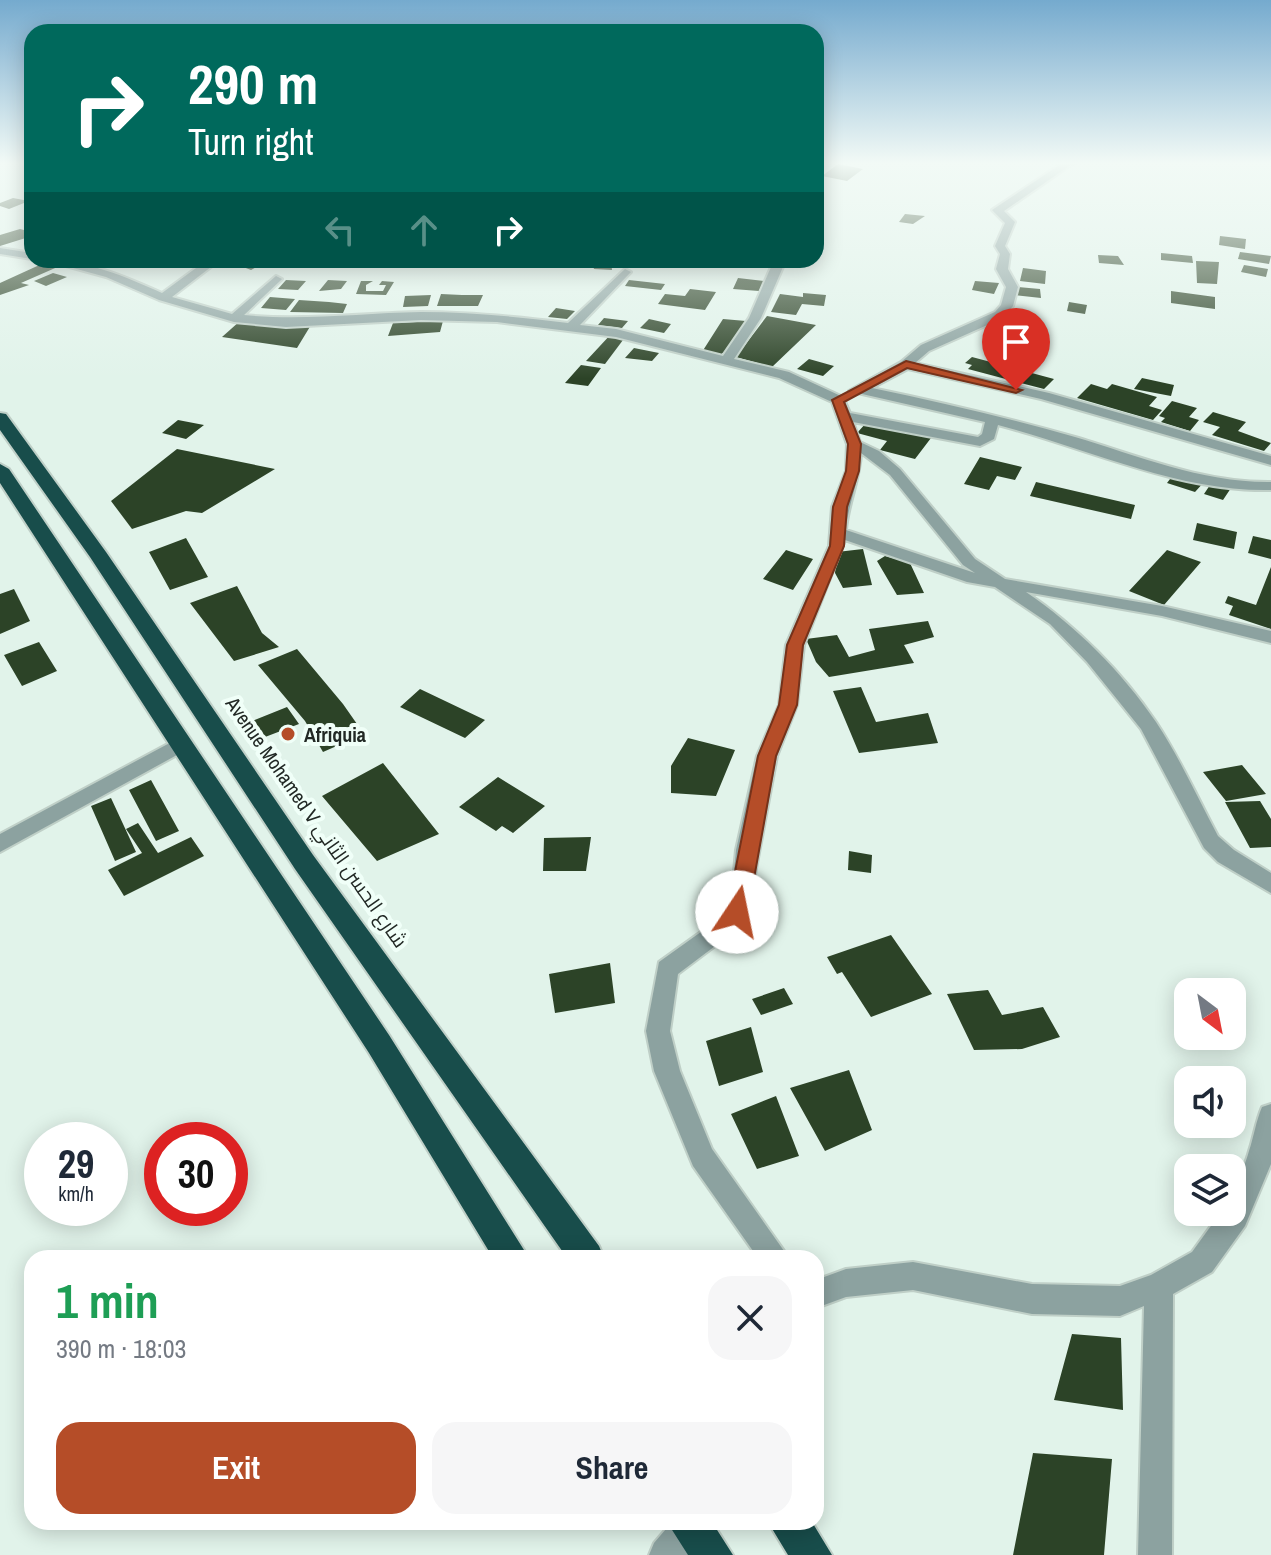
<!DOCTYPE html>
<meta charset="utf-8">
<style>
body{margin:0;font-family:"Archivo Narrow",Cairo,sans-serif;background:#f6f6f7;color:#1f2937;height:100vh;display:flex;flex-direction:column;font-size:30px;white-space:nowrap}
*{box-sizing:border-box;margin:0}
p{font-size:26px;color:#747a83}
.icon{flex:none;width:44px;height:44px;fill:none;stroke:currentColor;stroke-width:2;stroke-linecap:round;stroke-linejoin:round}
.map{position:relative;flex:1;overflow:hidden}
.sheet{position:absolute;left:24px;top:1250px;width:800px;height:280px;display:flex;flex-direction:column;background:#fff;border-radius:24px;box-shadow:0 4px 20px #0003}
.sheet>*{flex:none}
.banner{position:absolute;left:24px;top:24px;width:800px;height:244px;border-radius:24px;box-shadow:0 4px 20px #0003;background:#00695c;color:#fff;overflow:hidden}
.needle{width:52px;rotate:148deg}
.fabs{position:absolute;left:1174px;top:978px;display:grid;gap:16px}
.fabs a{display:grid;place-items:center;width:72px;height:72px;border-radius:16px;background:#fff;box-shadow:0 4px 20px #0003;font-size:40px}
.speed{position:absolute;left:24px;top:1122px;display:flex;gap:16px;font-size:40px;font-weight:700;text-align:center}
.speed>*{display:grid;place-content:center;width:104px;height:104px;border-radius:50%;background:#fff;box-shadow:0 4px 20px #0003;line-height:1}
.speed small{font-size:20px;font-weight:400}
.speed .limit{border:12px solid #d22;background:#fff;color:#111}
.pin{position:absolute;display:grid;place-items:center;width:68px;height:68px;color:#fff;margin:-82px -34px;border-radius:50% 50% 50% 0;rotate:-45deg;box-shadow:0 0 8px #0007}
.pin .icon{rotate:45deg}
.me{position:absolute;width:88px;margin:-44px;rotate:11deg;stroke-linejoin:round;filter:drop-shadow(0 0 6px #0008)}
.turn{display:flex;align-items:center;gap:28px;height:168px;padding:0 32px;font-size:36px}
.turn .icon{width:104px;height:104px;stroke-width:2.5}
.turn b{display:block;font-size:56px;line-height:68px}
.lanes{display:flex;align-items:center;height:76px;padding:0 32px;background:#0003;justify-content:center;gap:40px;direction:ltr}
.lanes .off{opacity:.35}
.round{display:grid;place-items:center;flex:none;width:84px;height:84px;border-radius:24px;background:#f6f6f7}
.head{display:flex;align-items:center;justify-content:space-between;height:136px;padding:0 32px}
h1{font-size:48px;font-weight:700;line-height:60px;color:#1e9e55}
.button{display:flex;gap:16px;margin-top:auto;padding:16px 32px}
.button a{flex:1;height:92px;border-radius:24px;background:#b54d28;color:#fff;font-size:32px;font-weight:700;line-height:92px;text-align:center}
.button a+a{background:#f6f6f7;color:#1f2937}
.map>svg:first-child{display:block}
</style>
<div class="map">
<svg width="1271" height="1555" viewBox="0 0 1271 1555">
<rect width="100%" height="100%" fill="#e1f3ea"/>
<path fill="#2c4327" d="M838,164L863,169L847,181L822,176Z
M13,198L29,201L9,209L0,206V203Z
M905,214L925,216L913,224L899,222Z
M20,229L32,232V236L0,246V235Z
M1220,236L1246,239L1245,249L1219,245Z
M1240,252L1271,256L1269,264L1238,259Z
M1161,253L1192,256L1193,263L1161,260Z
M1098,255L1118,256L1124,265L1099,263Z
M225,260H261L268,261L251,270Z
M591,260H611L612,270L594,269Z
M1196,261L1219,262L1217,284L1197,283Z
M46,262L62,265L21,283L29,285L0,295V283Z
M1244,265L1268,269L1266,277L1241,272Z
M1023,268L1046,271L1045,284L1020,281Z
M53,273L67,277L46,286L34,281Z
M738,278L764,281L759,291L733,289Z
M286,280L306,281L298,290L278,289Z
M328,280L347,281L341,289L319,291Z
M629,280L665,284L661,290L625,286Z
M361,281H373L366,285V291H383L386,285H379L382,281L394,282L386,295L356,294Z
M975,281L999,283L994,294L972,290Z
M1018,287L1040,289L1041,298L1013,295Z
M690,289L716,292L705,310L658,304L665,294L685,296Z
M1171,291L1215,297V309L1171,303Z
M803,293L826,295L824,306L802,304L796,315L771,312L780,294L803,297Z
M441,294L462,295H483L478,306H437Z
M431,295L428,306L403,307L405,296Z
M270,297L295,299L286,310L261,308Z
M299,300L329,302L347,304L343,313L290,312Z
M1069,302L1087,305L1085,314L1067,311Z
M556,308L575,311L567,319L548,317Z
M767,316L816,325L772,367L736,357Z
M604,318L628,321L622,328L598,325Z
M649,319L671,324L664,333L640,328Z
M723,319L746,321L725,355L702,352Z
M240,321L291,327L311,325L297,348L222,337Z
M443,321L440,332L388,336L393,323Z
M612,333L626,336L605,364L586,361Z
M634,348L659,353L652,361L625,358Z
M972,357L1054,379L1044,389L968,369L972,365L965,363Z
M809,359L834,366L823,376L797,369Z
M581,365L601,368L588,386L565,383Z
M1142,378L1174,385L1171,396L1134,389Z
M1091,384L1107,389L1112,384L1157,397L1149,406L1162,410L1153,420L1077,398Z
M1172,401L1197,408L1189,417L1199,420L1190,431L1161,422L1165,418L1159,416Z
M1213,412L1246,422L1238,431L1271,443L1264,451L1212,435L1220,427L1203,422Z
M178,420L204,425L186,439L162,433Z
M867,422L931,438L915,459L880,450L887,441L857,433Z
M177,449L275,469L202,513L186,511L132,529L111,501Z
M980,457L1022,467L1015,480L997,476L989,490L964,484Z
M1176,471L1205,481L1195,492L1167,483Z
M1036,482L1135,505L1131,519L1030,496Z
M1212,482L1231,488L1223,500L1204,494Z
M1197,523L1237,532L1234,549L1193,540Z
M1253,536L1271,540V559L1248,553Z
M186,538L208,577L170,590L149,552Z
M863,549L872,585L843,588L835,573L837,552Z
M786,550L813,559L793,590L763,579Z
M1167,550L1201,562L1164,605L1129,591Z
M885,556L910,563L924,593L897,595L877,561Z
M1271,567V629L1229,615L1233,606L1225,603L1228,596L1256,605Z
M237,586L262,633L279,647L234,661L190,603Z
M14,589L30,621L0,634V594Z
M928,621L934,637L904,645L914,663L829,677L816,662L806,639L837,635L849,657L875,650L869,629Z
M39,642L57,671L22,686L4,655Z
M297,649L343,704L364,734L323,752L305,721L258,665Z
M861,687L876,722L928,713L938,743L859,753L833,691Z
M420,689L485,720L465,738L400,707Z
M287,707L299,724L252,742L242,725Z
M688,738L735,750L716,796L671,793V766Z
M383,763L439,834L377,861L322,796Z
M1242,765L1266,794L1226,801L1203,772Z
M498,777L545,806L513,833L502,826L496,831L459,807Z
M151,780L179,831L156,841L129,790Z
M111,798L136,852L115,861L91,806Z
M1260,801L1271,819V847L1250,848L1225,802Z
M138,823L158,853L191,837L204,856L124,896L108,870L142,853L126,829Z
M591,837L586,871H543L544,838Z
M849,851L872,855L871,873L848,870Z
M891,935L932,994L871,1017L842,972L837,974L827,957Z
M610,963L615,1003L555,1013L549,974Z
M784,988L793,1004L761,1015L752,999Z
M988,990L1002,1015L1043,1007L1060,1037L1022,1049L974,1050L947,994Z
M751,1027L763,1072L719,1086L706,1041Z
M849,1070L872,1130L825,1151L790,1088Z
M776,1096L799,1156L757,1169L731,1114Z
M1072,1334L1121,1338L1123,1410L1054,1400Z
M1033,1453L1112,1459L1104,1555H1013Z"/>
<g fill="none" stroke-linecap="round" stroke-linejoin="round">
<defs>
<path id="minor" d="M1064,162H1075L1004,211L1015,222L1005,246L1010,254L1008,269L1018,287L1013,306L1003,318L929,351L915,363L1049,393L1271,456V465L1041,399L908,369L872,388C940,402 1008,418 1075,437C1139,456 1203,483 1271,482V490C1178,492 1087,448 998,425L994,439L980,446L853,422L860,442L879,451L900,469L975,559L1005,579L1162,606L1271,631V643L1162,616L1026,592C1076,626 1122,672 1156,722C1180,758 1198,799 1218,836L1234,850L1271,873V893L1218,862L1204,848L1141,729L1087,662L1050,624L995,587L967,582L845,540L804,645L797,705L777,756L748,912L735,931L678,974L670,1031L680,1071L712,1149L789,1258H758L693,1166L654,1071L646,1031L659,962L719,919L732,894L736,850L757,756L779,705L786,645L829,546L832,507L846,471L847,444L832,402L779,378L616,337L497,322L421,320L286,327L234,322L159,300L106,277L44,260C87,260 124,276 162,293L207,260H220L172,297L232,314L276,276L282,279L280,281L244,315C303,321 362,313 421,312C471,312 519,317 568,323L625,269L631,272L629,274L580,325L616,329L723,356L749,318L774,260H786L761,318L734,359L789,372L843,397L850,413L978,437L982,434L985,422L849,391L901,362L921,345L995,312L1001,305L1006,287L996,269L1000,254L995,246L1005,223L992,210ZM861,453L890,475L963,565L975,573L846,530C848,503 860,480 861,453Z
M0,248L32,253V259L0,254Z
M179,738L189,745L186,750L0,852V834Z
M1271,1104V1164L1245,1226L1212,1272L1173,1294L1172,1555H1138L1144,1306L1120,1316L1032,1314L913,1290L846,1297L816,1308V1280L846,1269L913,1262L1032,1284L1120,1286L1151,1275L1192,1252L1221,1212H1232C1232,1188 1243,1173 1249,1151C1254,1136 1256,1121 1262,1107Z
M672,1522H705L706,1526L688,1555H649L654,1543Z"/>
<path id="highway" d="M0,413L6,414L106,552L313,855L599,1246L604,1258H567L295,869L90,557L0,430Z
M0,464L9,469L389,1035L529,1258H493L369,1053L0,483Z
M667,1522H712L733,1555H688Z
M768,1522H812L832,1555H788Z"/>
</defs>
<use href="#minor" stroke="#bfcfc7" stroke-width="4"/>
<use href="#highway" stroke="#bfcfc7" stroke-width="4"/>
<use href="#minor" fill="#8ca2a0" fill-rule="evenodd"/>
<use href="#highway" fill="#184d4b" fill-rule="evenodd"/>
</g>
<linearGradient id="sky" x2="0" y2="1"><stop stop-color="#75aace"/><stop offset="0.43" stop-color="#f2faf6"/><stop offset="1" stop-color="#f2faf6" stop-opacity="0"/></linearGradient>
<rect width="1271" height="379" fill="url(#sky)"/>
<path fill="#b54d28" stroke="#76321a" stroke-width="2" d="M906,361L1022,390L1016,393L907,368L844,402L861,444L859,471L847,507L844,546L803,645L797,705L776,756L748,912L737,921L727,912L758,756L779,705L787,645L830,546L833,507L846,471L848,444L832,400Z"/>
<circle fill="#b54d28" stroke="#f0fff8" stroke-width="3" cx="288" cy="734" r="8"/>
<g text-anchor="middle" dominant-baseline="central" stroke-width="8" stroke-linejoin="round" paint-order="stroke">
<g font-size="20" font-weight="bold" fill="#222925" stroke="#f0fff8" text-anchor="start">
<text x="304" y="734">Afriquia</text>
</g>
<g font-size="20" fill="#222925" stroke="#f0fff8">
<text transform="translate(317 822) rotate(55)">Avenue Mohamed V شارع الحسن الثاني</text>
</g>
</g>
</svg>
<div class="fabs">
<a><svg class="needle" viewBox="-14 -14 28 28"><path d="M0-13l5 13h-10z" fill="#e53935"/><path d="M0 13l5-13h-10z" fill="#747a83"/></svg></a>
<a><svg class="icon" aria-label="sound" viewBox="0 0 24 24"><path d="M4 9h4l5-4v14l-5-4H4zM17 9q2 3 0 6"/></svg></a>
<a><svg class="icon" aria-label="layers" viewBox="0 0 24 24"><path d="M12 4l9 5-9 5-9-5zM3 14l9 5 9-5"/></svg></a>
</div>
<div class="speed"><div>29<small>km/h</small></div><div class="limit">30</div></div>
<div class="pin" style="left:1016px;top:390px;background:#d93025"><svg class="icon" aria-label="arrive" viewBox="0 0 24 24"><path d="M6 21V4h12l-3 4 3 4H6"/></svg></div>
<svg class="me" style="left:737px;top:912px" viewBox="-20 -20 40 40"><circle r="19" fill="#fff"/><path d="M0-13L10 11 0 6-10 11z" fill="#b54d28"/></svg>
<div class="banner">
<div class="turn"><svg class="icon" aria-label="right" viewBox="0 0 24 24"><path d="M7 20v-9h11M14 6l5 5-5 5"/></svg><div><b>290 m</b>Turn right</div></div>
<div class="lanes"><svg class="icon off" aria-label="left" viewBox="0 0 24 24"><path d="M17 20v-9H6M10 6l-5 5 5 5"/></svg><svg class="icon off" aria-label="ahead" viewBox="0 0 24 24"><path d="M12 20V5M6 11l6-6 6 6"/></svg><svg class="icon" aria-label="right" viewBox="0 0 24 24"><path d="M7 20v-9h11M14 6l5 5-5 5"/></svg></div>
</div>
<section class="sheet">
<div class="head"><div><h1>1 min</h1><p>390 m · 18:03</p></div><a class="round"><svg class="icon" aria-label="close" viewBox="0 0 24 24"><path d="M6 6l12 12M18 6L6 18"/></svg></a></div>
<div class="button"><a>Exit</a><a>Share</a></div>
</section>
</div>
